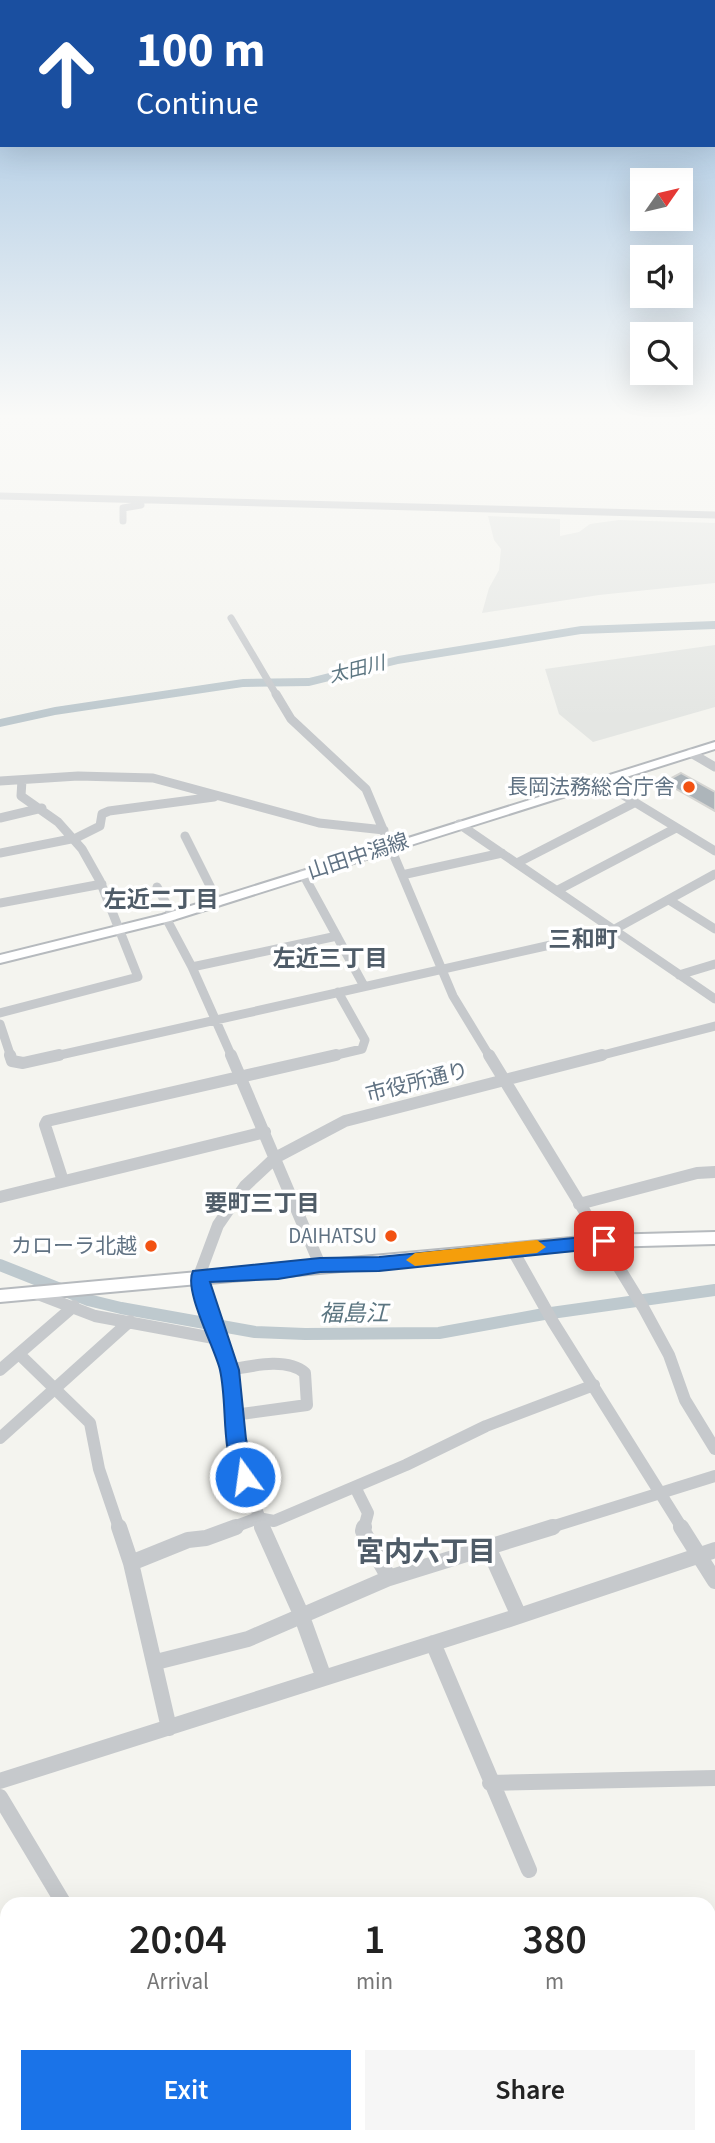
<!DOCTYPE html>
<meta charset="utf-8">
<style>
body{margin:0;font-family:"Source Sans 3","Noto Sans JP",sans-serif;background:#f6f6f6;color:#222;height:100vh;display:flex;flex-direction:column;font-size:26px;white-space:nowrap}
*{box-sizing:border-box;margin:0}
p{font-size:23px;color:#767676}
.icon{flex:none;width:38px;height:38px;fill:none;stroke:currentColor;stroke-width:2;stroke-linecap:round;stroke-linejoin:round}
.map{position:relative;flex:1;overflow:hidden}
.side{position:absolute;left:0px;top:1897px;width:716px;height:247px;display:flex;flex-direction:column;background:#fff;border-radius:21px 21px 0 0;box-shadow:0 7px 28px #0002}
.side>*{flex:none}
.guide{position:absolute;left:0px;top:0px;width:716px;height:147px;box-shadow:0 7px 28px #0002;background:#1a4fa0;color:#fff;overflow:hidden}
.needle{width:46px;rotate:56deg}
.tools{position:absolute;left:630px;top:168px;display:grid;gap:14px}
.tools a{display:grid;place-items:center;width:63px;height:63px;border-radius:0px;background:#fff;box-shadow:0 7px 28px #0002;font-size:35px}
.pin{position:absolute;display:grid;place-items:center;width:60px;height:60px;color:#fff;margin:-30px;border-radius:14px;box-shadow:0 4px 10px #0006}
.me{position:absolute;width:77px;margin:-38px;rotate:346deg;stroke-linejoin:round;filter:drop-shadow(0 0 5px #0008)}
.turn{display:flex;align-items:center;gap:24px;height:147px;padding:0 21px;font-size:32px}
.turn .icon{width:91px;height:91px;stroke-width:2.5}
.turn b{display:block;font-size:49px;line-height:60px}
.eta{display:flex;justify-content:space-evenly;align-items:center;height:119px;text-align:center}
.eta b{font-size:42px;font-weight:600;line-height:49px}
.action{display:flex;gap:14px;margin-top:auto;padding:14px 21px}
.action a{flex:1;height:80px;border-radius:0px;background:#1a73e8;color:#fff;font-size:28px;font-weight:600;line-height:80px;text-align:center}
.action a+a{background:#f6f6f6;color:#222}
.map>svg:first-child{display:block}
</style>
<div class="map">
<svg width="715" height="2143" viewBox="0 0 715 2143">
<rect width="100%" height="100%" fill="#f4f4ef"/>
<path fill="#e4e6e3" d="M488,516L560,519V536L579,532L590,524L619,520L715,523V583L599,595L482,613L489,588L499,570L501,549L494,540Z
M715,645V707L593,742L559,714L545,669Z"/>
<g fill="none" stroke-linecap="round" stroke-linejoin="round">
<path stroke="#bec9ce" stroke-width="12" d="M0,1265L88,1300L121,1308L255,1332L305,1334L439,1333L544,1314L715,1290"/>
<path fill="#bec9ce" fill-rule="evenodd" d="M715,621V629L581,634L398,664L309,686L243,687L55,715L0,727V719L55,707L243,679L309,678L398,656L581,626Z"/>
</g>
<path fill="#adb5ba" stroke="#d5d5d2" stroke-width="2" d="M681,773L715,792V811L664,782Z"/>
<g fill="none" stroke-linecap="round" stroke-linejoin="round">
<defs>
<path id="major" d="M715,742V749L170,921L0,963V955L162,915Z
M715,1232V1244L604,1247L0,1302V1290L604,1235Z"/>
</defs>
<use href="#major" stroke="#b6babe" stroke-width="4"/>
<path stroke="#c6c9cc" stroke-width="7" d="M0,496L715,515
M123,521V508L141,505
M231,618L277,696"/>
<path stroke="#c6c9cc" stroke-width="9" d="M276,694L291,719L366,789L453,996L490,1057
M691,753L715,767
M0,781L78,776L153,778L319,823L384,830
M600,781L715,851
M0,818L42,808
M459,824L715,999
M185,836L218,902
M0,853L76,838L100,826L102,814L109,811L214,797
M517,863L634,803
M303,874L364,986
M402,875L502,853
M157,887L173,916
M558,890L676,828
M669,900L715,929
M0,903L102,884
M166,918L192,967L232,1057
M192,967L337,936
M679,975L715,964
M0,1013L138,977L100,881L82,849L58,822L21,796L22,780
M0,1024L11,1057
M51,1057L595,935L615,929L715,874
M328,1057L362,1049L365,1040L338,992
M595,1057L715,1026"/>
<path stroke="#c6c9cc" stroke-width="12" d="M10,1055L12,1061L23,1063L59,1055
M231,1055L320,1265
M489,1055L643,1307L669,1355L685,1400L715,1449
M63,1181L45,1125L47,1121L336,1055
M0,1197L265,1132
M579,1204L697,1173L715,1172
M512,1249L553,1322L682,1528
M35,1293L95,1316L219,1339
M19,1354L90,1423L99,1469L119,1528
M0,1370L74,1306
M229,1370C251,1366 287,1357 305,1373L307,1405L234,1415
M0,1438L130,1321
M355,1487L368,1513L364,1528
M231,1528L258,1518L274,1521L406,1465L486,1426L594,1385
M263,1528L238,1457L229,1370L199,1276L218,1225L245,1186L275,1158L345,1121L602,1055
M548,1528L715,1476"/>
<path stroke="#c6c9cc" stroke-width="16" d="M119,1527L131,1563L169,1728
M262,1527L301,1614L324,1678
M364,1527L363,1531L389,1578
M681,1527L715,1581
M488,1547L519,1616
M131,1563L188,1540L206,1538L236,1527
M433,1643L529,1870
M156,1662L248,1639L389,1578L553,1527
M0,1781L519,1616L715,1550
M490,1783L715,1778
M0,1797L64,1904
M709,1995L715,1994
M0,2021H7
M709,2120L713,2143
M125,2137V2143
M170,2137L173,2143
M470,2137L471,2143
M570,2137V2143"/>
<use href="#major" fill="#fff" fill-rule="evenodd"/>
<path stroke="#a3a9af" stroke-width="5" stroke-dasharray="16 8" stroke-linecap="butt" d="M709,1950H715
M0,1959H7
M0,1970H7"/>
</g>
<linearGradient id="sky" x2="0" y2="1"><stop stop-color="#97bcde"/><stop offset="0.58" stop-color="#fafaf8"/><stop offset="1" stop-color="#fafaf8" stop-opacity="0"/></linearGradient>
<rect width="715" height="718" fill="url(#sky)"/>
<path fill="#1a73e8" stroke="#114b97" stroke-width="2" d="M604,1235L613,1241L604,1248L379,1271L320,1272L278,1279L210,1282L239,1370L246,1439L255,1477L252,1483L245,1486L238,1483C220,1448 228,1407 220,1370C215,1348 183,1290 193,1271L320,1258L379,1257Z"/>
<path fill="#f59e0b" d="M537,1240L546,1247L537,1253L415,1266L406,1260L415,1253Z"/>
<g fill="#f25212" stroke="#fff" stroke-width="2.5">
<circle cx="689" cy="787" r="7"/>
<circle cx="391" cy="1236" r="7"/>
<circle cx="151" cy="1246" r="7"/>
</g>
<g text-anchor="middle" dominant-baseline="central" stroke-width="7" stroke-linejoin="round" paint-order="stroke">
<g font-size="19" font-style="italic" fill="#5b7581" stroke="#fff">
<text transform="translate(357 670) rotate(-14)">太田川</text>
</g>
<g font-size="21" fill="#607283" stroke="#fff" text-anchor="end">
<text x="675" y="787">長岡法務総合庁舎</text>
<text x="377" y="1236">DAIHATSU</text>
<text x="137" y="1246">カローラ北越</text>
</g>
<g font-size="21" fill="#607283" stroke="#fff">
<text transform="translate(358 856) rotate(-18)">山田中潟線</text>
<text transform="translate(417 1082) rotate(-14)">市役所通り</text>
</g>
<g font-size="23" font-weight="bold" fill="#4f5c68" stroke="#fff">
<text x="161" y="899">左近二丁目</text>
<text x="583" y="939">三和町</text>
<text x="330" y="958">左近三丁目</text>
<text x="262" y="1203">要町三丁目</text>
</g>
<g font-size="23" font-style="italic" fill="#5b7581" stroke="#fff">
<text x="354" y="1313">福島江</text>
</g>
<g font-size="28" font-weight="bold" fill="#4f5c68" stroke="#fff">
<text x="426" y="1552">宮内六丁目</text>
</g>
</g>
</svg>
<div class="tools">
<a><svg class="needle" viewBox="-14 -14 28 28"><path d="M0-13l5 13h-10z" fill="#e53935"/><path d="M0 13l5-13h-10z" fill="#767676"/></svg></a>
<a><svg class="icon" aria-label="sound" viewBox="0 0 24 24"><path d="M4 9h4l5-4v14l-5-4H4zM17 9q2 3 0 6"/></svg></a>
<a><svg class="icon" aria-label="search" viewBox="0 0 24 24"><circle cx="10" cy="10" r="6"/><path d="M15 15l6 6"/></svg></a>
</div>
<div class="pin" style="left:604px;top:1241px;background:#d93025"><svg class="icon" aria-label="arrive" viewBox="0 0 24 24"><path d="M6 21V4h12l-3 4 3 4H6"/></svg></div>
<svg class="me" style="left:245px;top:1477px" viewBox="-20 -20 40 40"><circle r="17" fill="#1a73e8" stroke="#fff" stroke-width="3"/><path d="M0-11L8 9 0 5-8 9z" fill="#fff"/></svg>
<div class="guide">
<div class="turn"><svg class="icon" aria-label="ahead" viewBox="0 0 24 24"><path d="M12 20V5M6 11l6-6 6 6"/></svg><div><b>100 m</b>Continue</div></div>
</div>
<section class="side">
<div class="eta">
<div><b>20:04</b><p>Arrival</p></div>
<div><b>1</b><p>min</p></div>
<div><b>380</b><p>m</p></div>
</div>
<div class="action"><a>Exit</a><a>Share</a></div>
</section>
</div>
